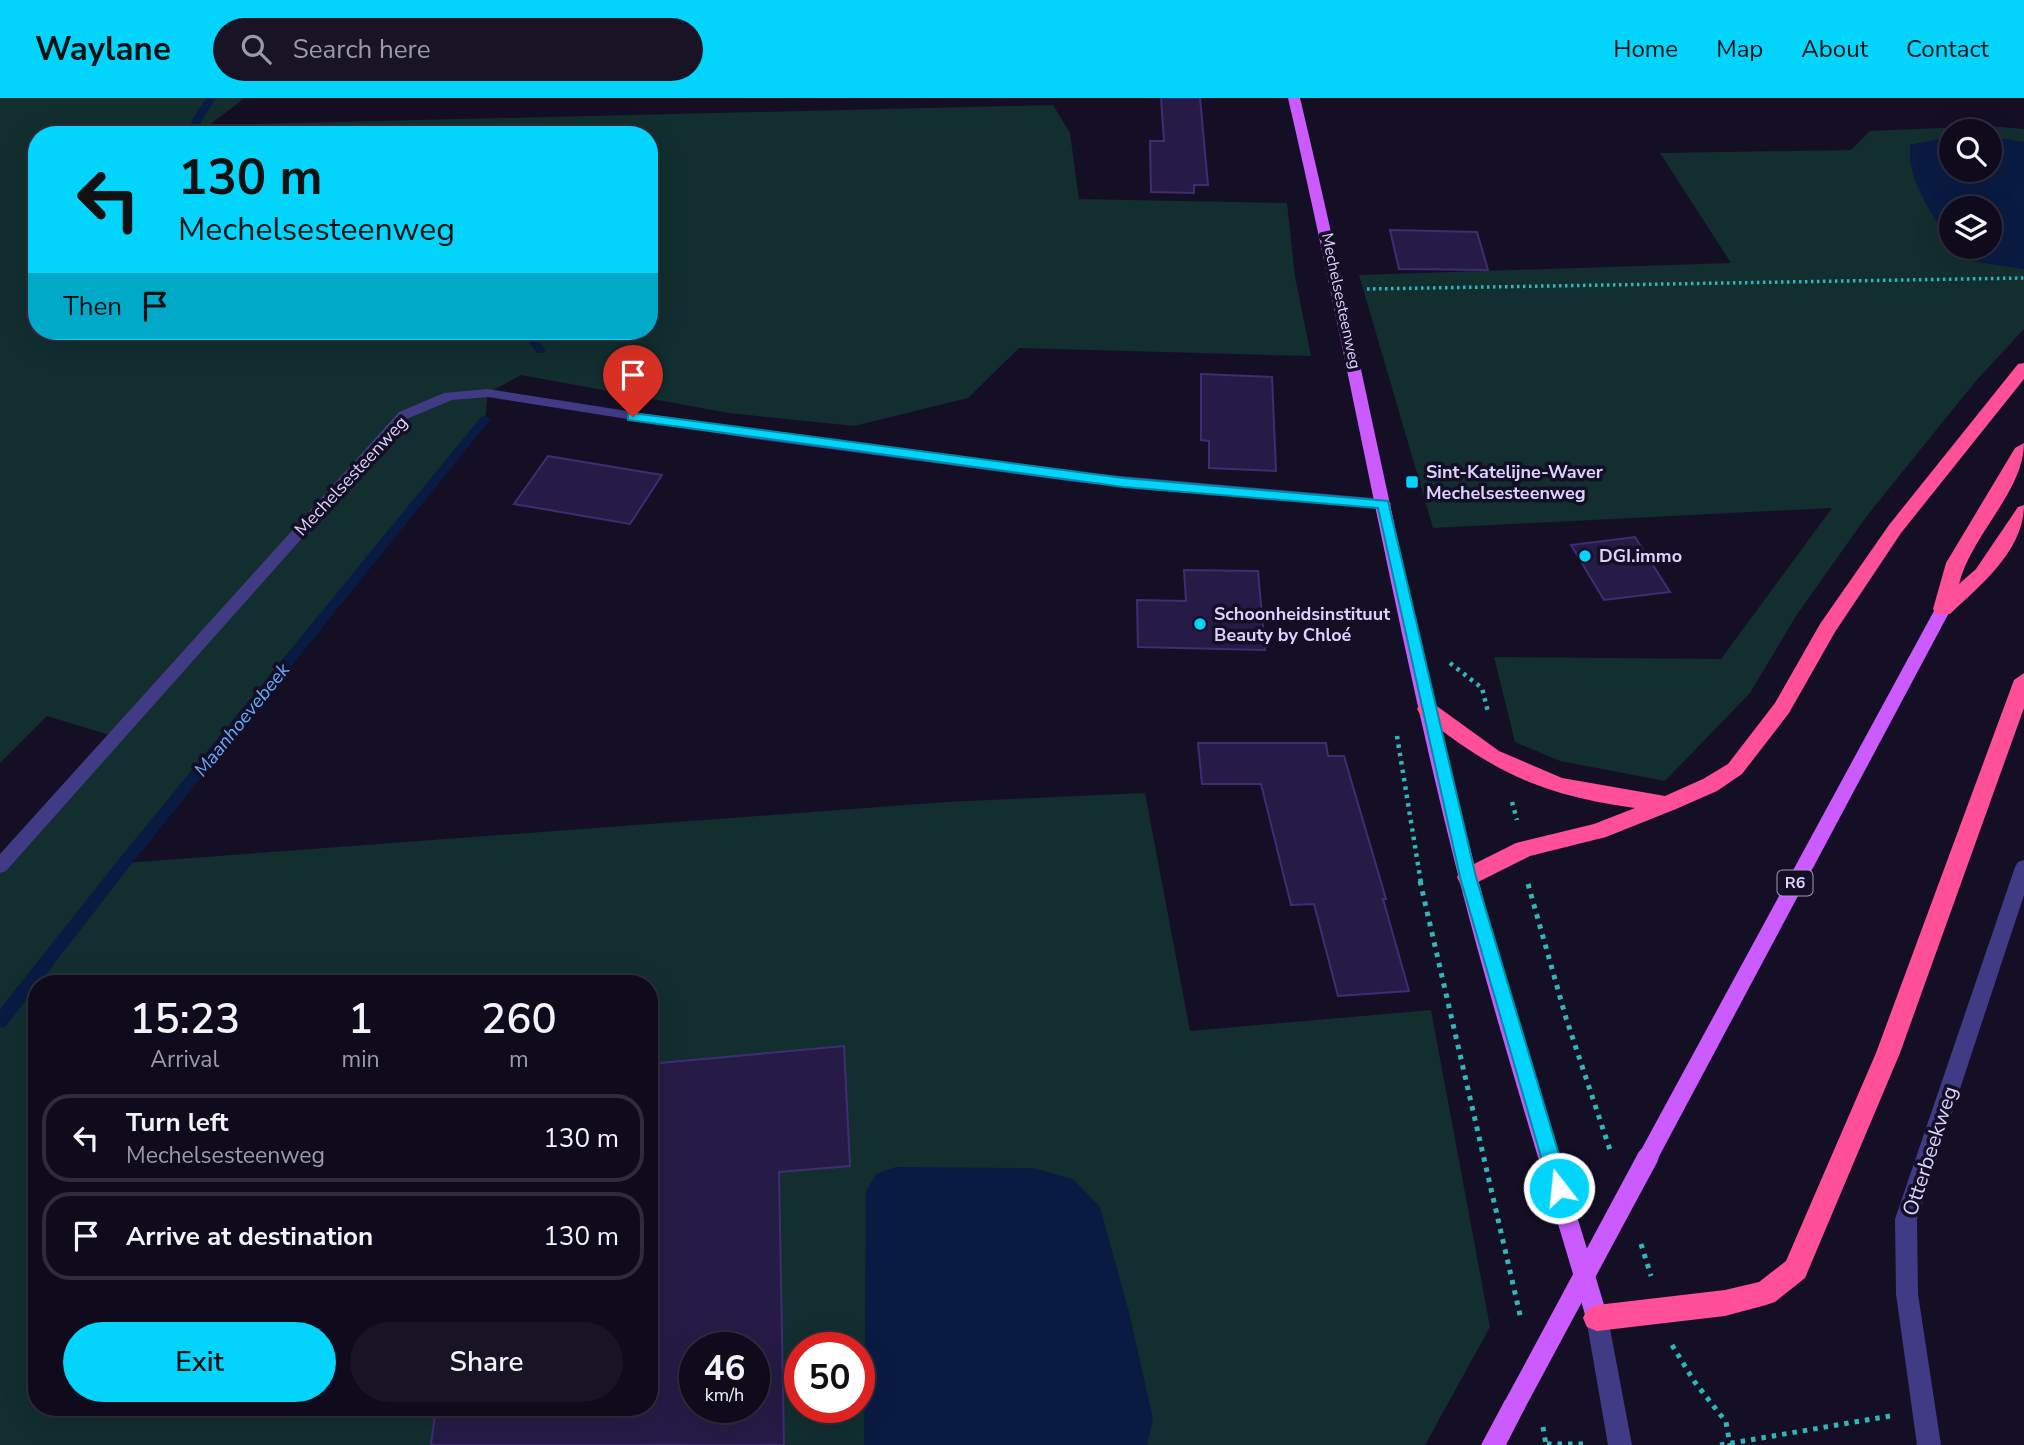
<!DOCTYPE html>
<meta charset="utf-8">
<style>
body{margin:0;font-family:"Nunito Sans",sans-serif;background:#181425;color:#f1f3f6;height:100vh;display:flex;flex-direction:column;font-size:26px;white-space:nowrap}
*{box-sizing:border-box;margin:0}
p{font-size:23px;color:#9b9ba3}
.icon{flex:none;width:38px;height:38px;fill:none;stroke:currentColor;stroke-width:2;stroke-linecap:round;stroke-linejoin:round}
.map{position:relative;flex:1;overflow:hidden}
.panel{position:absolute;left:28px;top:877px;width:630px;height:441px;display:flex;flex-direction:column;background:#0f0b1c;border-radius:28px;box-shadow:0 7px 28px #0002,0 0 0 2px #2f2b3b}
.panel>*{flex:none}
.hud{position:absolute;left:28px;top:28px;width:630px;height:214px;border-radius:28px;box-shadow:0 7px 28px #0002,0 0 0 2px #2f2b3b;background:#02d4fc;color:#111;overflow:hidden}
.fabs{position:absolute;left:1939px;top:21px;display:grid;gap:14px}
.fabs a{display:grid;place-items:center;width:63px;height:63px;border-radius:50%;background:#0f0b1c;box-shadow:0 7px 28px #0002,0 0 0 2px #2f2b3b;font-size:35px}
.speed{position:absolute;left:679px;top:1234px;display:flex;gap:14px;font-size:35px;font-weight:700;text-align:center}
.speed>*{display:grid;place-content:center;width:91px;height:91px;border-radius:50%;background:#0f0b1c;box-shadow:0 7px 28px #0002,0 0 0 2px #2f2b3b;line-height:1}
.speed small{font-size:18px;font-weight:400}
.speed .limit{border:10px solid #d22;background:#fff;color:#111}
.pin{position:absolute;display:grid;place-items:center;width:60px;height:60px;color:#fff;margin:-72px -30px;border-radius:50% 50% 50% 0;rotate:-45deg;box-shadow:0 0 7px #0007}
.pin .icon{rotate:45deg}
.me{position:absolute;width:77px;margin:-38px;rotate:344deg;stroke-linejoin:round;filter:drop-shadow(0 0 5px #0008)}
.turn{display:flex;align-items:center;gap:24px;height:147px;padding:0 35px;font-size:32px}
.turn .icon{width:91px;height:91px;stroke-width:2.5}
.turn b{display:block;font-size:49px;line-height:60px}
.then{display:flex;align-items:center;height:66px;padding:0 35px;background:#0003;gap:14px;font-size:26px}
.eta{display:flex;justify-content:space-evenly;align-items:center;height:119px;text-align:center}
.eta b{font-size:42px;font-weight:600;line-height:49px}
.primary-button{display:flex;gap:14px;margin-top:auto;padding:14px 35px}
.primary-button a{flex:1;height:80px;border-radius:42px;background:#02d4fc;color:#111;font-size:28px;font-weight:600;line-height:80px;text-align:center}
.primary-button a+a{background:#181425;color:#f1f3f6}
ul{padding:0;list-style:none}
li{display:flex;align-items:center;gap:21px;height:88px;margin:0 14px 10px;padding:0 21px;border:4px solid #2f2b3b;border-radius:28px}
li div{flex:1}
li b{display:block;font-size:26px}
li em{font-style:normal}
header{display:flex;align-items:center;gap:42px;box-sizing:border-box;height:98px;padding:0 35px;background:#02d4fc;color:#111}
header strong{font-size:33px}
nav{display:flex;gap:38px;margin-inline-start:auto;font-size:24px}
.search{width:490px;height:63px;background:#181425;display:flex;align-items:center;gap:18px;box-sizing:border-box;padding:0 24px;border-radius:38px;color:#9b9ba3;font-size:26px}
.map>svg:first-child{display:block}
</style>
<header>
<strong>Waylane</strong>
<div class="search"><svg class="icon" aria-label="search" viewBox="0 0 24 24"><circle cx="10" cy="10" r="6"/><path d="M15 15l6 6"/></svg>Search here</div>
<nav><a>Home</a><a>Map</a><a>About</a><a>Contact</a></nav>
</header>
<div class="map">
<svg width="2024" height="1347" viewBox="0 0 2024 1347">
<rect width="100%" height="100%" fill="#140f25"/>
<path fill="#122e2f" fill-rule="evenodd" d="M0,0H245L209,27L1053,7L1070,35L1079,101L1287,105L1295,179L1311,258L1019,250L968,300L854,328L729,315L521,277L488,295L485,321L124,765L946,704L1145,695L1190,933L1431,912L1490,1229L1425,1347H0V768L116,639L47,618L0,665ZM37,37H649V233H37ZM37,886H649V1309H37ZM695,1250H754V1309H695ZM800,1250H859V1309H800Z
M1988,28L2024,31V44L1990,39V33H1951V39L1910,47L1951,149L1973,163L2024,171V231L1975,284L1866,419L1796,518L1750,595L1665,683L1560,663L1515,644L1494,559L1721,561L1832,410L1433,430L1359,177L1731,165L1660,55L1851,52L1870,33Z"/>
<path fill="#0a1b43" d="M1951,39V72H1990V39L2024,44V171L1973,163L1952,149H1990V110H1951V147C1934,119 1906,81 1910,47Z
M896,1069L1033,1070L1073,1081L1100,1109L1129,1214L1153,1321L1147,1347H864L866,1093L876,1076Z"/>
<g fill="none" stroke-linecap="round" stroke-linejoin="round">
<path fill="#0a1b43" fill-rule="evenodd" d="M206,0H216L202,22L197,37H187L192,22Z
M461,233H477L492,237H531L535,238L546,253L545,255H537L528,243H492L462,235Z
M485,318L491,321L489,323L129,769L6,928L0,930V911L119,761L481,319Z"/>
</g>
<path fill="#261b46" stroke="#3f2d72" stroke-width="2" fill-rule="evenodd" d="M1161,0H1200L1208,87H1194V95L1151,94L1150,43H1164Z
M1390,132L1477,134L1488,172L1399,171Z
M1201,276L1272,279L1276,373L1209,370V343L1201,342Z
M548,358L662,377L630,426L514,406Z
M1635,439L1670,494L1604,502L1571,447Z
M1184,472L1258,473L1265,552L1138,549L1137,502L1186,503Z
M1198,645H1326L1328,658H1344L1386,801H1383L1409,893L1338,898L1314,806L1291,807L1261,686H1202Z
M844,948L850,1068L779,1074L784,1347H431L436,1309H649V966ZM695,1250H754V1309H695Z"/>
<g fill="none" stroke-linecap="round" stroke-linejoin="round">
<path stroke="#30b6b6" stroke-width="3.5" stroke-dasharray="2.5 3.5" stroke-linecap="butt" d="M1367,191L2024,180"/>
<path stroke="#30b6b6" stroke-width="4.5" stroke-dasharray="3.5 5" stroke-linecap="butt" d="M1450,565L1482,590L1488,614
M1397,638L1421,785
M1512,704L1517,722"/>
<path stroke="#30b6b6" stroke-width="5" stroke-dasharray="4.5 6" stroke-linecap="butt" d="M1420,783L1521,1221
M1528,786L1566,920L1611,1055
M1641,1146L1651,1178
M1672,1247L1694,1283L1726,1324L1730,1347
M1543,1329L1546,1347
M1547,1346H1583
M1720,1347L1890,1318"/>
<path fill="#413a84" fill-rule="evenodd" d="M488,291L755,333L1075,374L1384,401L1392,406L1384,411L1075,384L755,341L488,299L452,302L409,320L6,773L0,775V756L399,314L444,295Z
M2024,762V797L1917,1121L1918,1196L1941,1347H1917L1896,1196L1895,1121L2015,769L2018,764Z
M1597,1209L1605,1212L1608,1220L1632,1347H1608L1586,1220L1589,1212Z"/>
<path fill="#cb5bfe" fill-rule="evenodd" d="M1288,0H1300C1362,258 1409,520 1477,777C1516,926 1564,1073 1608,1220L1605,1228L1597,1231L1589,1228L1586,1220C1543,1073 1496,926 1458,777C1393,520 1348,258 1288,0Z
M1943,506L1951,511L1655,1066L1648,1068L1641,1066L1637,1059L1641,1052L1935,511Z
M1513,1299L1521,1302L1525,1310L1506,1347H1481L1505,1302Z"/>
<path fill="#fe4f98" fill-rule="evenodd" d="M2024,265V281L1901,435L1835,534L1789,615L1742,676L1717,693L1676,711L1606,739L1530,758L1476,785L1468,788L1460,785L1457,779L1460,773L1516,745L1594,726L1635,710C1540,697 1494,674 1420,616L1417,611L1420,606H1434L1499,653L1562,680L1665,698L1703,681L1728,666L1775,605L1820,526L1889,427L2018,266Z
M2024,345C2024,393 1971,437 1959,486L1976,471L2018,409L2024,407C2024,452 1981,487 1950,516H1936L1933,511L1946,465L2015,350Z
M2024,575V610L1900,955L1805,1180L1775,1204L1766,1207L1725,1218L1597,1233L1587,1229L1583,1220L1587,1211L1597,1207L1725,1192L1759,1184L1786,1163L1876,955L2014,582Z"/>
<path stroke="#cb5bfe" stroke-width="21" d="M1513,1310L1648,1059"/>
</g>
<path fill="#02d4fc" stroke="#018aa4" stroke-width="2" d="M633,315L1124,380L1388,403L1476,779L1569,1090L1566,1096L1559,1099L1552,1096L1550,1090L1460,779L1378,410L1124,389L628,322V316Z"/>
<g fill="#02d4fc" stroke="#140f25" stroke-width="2.5">
<rect x="1405" y="377" width="14" height="14" rx="3.5"/>
<circle cx="1585" cy="458" r="7"/>
<circle cx="1200" cy="526" r="7"/>
</g>
<g text-anchor="middle" dominant-baseline="central" stroke-width="7" stroke-linejoin="round" paint-order="stroke">
<g font-size="16" fill="#dbd3ff" stroke="#140f25">
<text transform="translate(1341 203) rotate(78)">Mechelsesteenweg</text>
</g>
<rect fill="#140f25" stroke="#9f98be" stroke-width="2" x="1777.5" y="772.5" width="35" height="25" rx="5"/>
<g font-size="16" font-weight="bold" fill="#dbd3ff">
<text x="1795" y="785">R6</text>
</g>
<g font-size="18" font-weight="bold" fill="#dbd3ff" stroke="#140f25" text-anchor="start">
<text x="1426" y="374">Sint-Katelijne-Waver<tspan x="1426" dy="21">Mechelsesteenweg</tspan></text>
<text x="1599" y="458">DGI.immo</text>
<text x="1214" y="516">Schoonheidsinstituut<tspan x="1214" dy="21">Beauty by Chloé</tspan></text>
</g>
<g font-size="18" fill="#dbd3ff" stroke="#140f25">
<text transform="translate(351 378) rotate(-47)">Mechelsesteenweg</text>
</g>
<g font-size="19" font-style="italic" fill="#62acfe" stroke="#140f25">
<text transform="translate(242 622) rotate(-51)">Maanhoevebeek</text>
</g>
<g font-size="21" fill="#dbd3ff" stroke="#140f25">
<text transform="translate(1930 1053) rotate(-72)">Otterbeekweg</text>
</g>
</g>
</svg>
<div class="fabs">
<a><svg class="icon" aria-label="search" viewBox="0 0 24 24"><circle cx="10" cy="10" r="6"/><path d="M15 15l6 6"/></svg></a>
<a><svg class="icon" aria-label="layers" viewBox="0 0 24 24"><path d="M12 4l9 5-9 5-9-5zM3 14l9 5 9-5"/></svg></a>
</div>
<div class="speed"><div>46<small>km/h</small></div><div class="limit">50</div></div>
<div class="pin" style="left:633px;top:319px;background:#d93025"><svg class="icon" aria-label="arrive" viewBox="0 0 24 24"><path d="M6 21V4h12l-3 4 3 4H6"/></svg></div>
<svg class="me" style="left:1559px;top:1090px" viewBox="-20 -20 40 40"><circle r="17" fill="#02d4fc" stroke="#fff" stroke-width="3"/><path d="M0-11L8 9 0 5-8 9z" fill="#fff"/></svg>
<div class="hud">
<div class="turn"><svg class="icon" aria-label="left" viewBox="0 0 24 24"><path d="M17 20v-9H6M10 6l-5 5 5 5"/></svg><div><b>130 m</b>Mechelsesteenweg</div></div>
<div class="then">Then<svg class="icon" aria-label="arrive" viewBox="0 0 24 24"><path d="M6 21V4h12l-3 4 3 4H6"/></svg></div>
</div>
<section class="panel">
<div class="eta">
<div><b>15:23</b><p>Arrival</p></div>
<div><b>1</b><p>min</p></div>
<div><b>260</b><p>m</p></div>
</div>
<ul>
<li><svg class="icon" aria-label="left" viewBox="0 0 24 24"><path d="M17 20v-9H6M10 6l-5 5 5 5"/></svg><div><b>Turn left</b><p>Mechelsesteenweg</p></div><em>130 m</em></li>
<li><svg class="icon" aria-label="arrive" viewBox="0 0 24 24"><path d="M6 21V4h12l-3 4 3 4H6"/></svg><div><b>Arrive at destination</b></div><em>130 m</em></li>
</ul>
<div class="primary-button"><a>Exit</a><a>Share</a></div>
</section>
</div>
